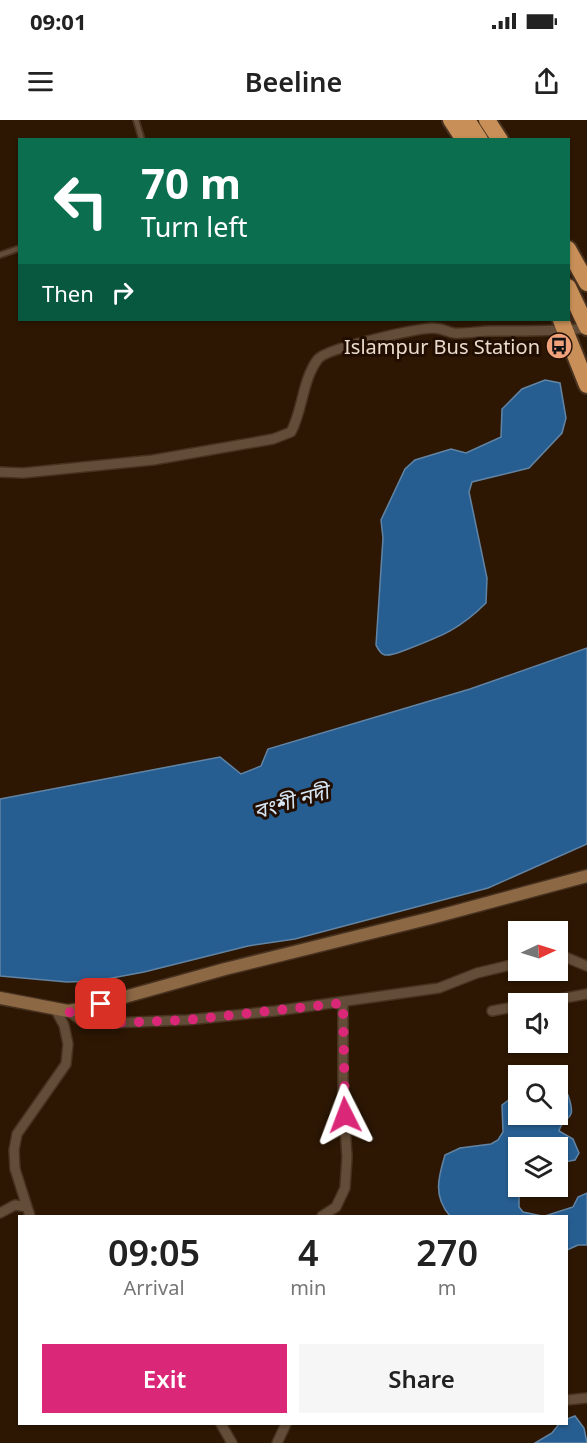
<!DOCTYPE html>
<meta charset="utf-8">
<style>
body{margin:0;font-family:"Noto Sans","Noto Sans Bengali",sans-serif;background:#f6f6f6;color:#222;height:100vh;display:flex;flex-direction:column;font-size:22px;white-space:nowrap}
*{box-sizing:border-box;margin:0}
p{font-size:20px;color:#767676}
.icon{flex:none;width:33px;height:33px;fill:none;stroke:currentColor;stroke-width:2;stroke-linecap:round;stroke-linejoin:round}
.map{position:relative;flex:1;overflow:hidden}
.side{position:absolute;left:18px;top:1095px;width:550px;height:210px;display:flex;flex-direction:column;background:#fff;border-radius:0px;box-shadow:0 2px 4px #0004}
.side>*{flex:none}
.top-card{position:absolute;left:18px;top:18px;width:552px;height:183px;border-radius:0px;box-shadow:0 2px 4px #0004;background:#0b6e4f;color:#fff;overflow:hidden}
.needle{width:39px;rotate:86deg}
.buttons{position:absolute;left:508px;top:801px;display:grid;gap:12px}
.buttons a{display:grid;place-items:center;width:60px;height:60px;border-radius:0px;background:#fff;box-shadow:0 2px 4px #0004;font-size:30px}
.pin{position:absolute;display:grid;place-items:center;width:51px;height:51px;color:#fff;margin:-26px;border-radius:12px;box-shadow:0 3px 9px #0006}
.me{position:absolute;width:66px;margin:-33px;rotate:357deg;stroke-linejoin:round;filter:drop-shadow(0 0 4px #0008)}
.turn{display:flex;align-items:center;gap:21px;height:126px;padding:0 24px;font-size:27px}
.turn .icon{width:78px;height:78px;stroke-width:2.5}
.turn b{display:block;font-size:42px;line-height:51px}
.then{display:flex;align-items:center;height:57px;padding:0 24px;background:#0003;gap:12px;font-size:22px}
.eta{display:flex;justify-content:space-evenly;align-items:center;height:102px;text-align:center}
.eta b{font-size:36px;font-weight:600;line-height:42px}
.cta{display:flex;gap:12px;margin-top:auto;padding:12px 24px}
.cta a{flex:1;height:69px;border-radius:0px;background:#db2777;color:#fff;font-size:24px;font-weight:600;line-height:69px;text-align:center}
.cta a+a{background:#f6f6f6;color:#222}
.status{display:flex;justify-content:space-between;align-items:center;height:42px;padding:0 30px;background:#fff;direction:ltr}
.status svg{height:16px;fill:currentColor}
header{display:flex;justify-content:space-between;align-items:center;height:78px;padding:0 24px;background:#fff;font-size:27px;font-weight:600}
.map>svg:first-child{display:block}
</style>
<div class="status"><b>09:01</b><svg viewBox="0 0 49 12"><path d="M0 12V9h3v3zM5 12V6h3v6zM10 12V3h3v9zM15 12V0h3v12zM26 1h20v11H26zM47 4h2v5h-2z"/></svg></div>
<header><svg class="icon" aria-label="menu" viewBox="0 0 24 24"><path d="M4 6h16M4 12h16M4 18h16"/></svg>Beeline<svg class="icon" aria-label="share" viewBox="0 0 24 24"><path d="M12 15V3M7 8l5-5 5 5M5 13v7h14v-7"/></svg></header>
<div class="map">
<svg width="587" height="1323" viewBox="0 0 587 1323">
<rect width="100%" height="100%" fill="#2d1703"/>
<path fill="#275e91" stroke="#6284a4" stroke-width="1.5" d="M545,260L560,263L566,298L562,313L529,348L472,362L469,372L487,458L486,483C460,509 442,516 408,529C402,531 392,536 385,535C380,534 378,529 376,525L383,418L381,400L405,349L415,340L451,329L466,333L501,317L502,289L522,269Z
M587,528V724L488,768L295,819L248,826L144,852L96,861L67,862L0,856V679L220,637L241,654L261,646L268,629L470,569Z
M519,972V994H558V973L568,975C578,1004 564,993 559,1011L573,1019L579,1033L575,1040L564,1042L558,1041V1028H519V1066L527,1067L519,1076V1087L523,1092L542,1096H450C433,1076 438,1058 445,1035L460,1028L491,1024L498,1020L503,1012L502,985Z
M587,1073V1125H578L567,1130V1096H545L573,1087L578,1077Z
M575,1296L584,1308L587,1323H535L552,1313L559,1304H567V1299Z"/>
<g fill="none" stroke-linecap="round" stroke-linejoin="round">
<defs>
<path id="lane" d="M136,0L142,20
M0,135L20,128"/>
<path id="street" d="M0,352L23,353L153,340L273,319L291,312C303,290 302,260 318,239C326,228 416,209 432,208C443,208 447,212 454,213C466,214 479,211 491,211C523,211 555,212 587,208
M558,834L587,846
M532,884L587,874
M68,891L82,901L111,903L187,900L275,891L439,868L477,853L519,843
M492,891L519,886
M0,1093L15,1085L27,1087
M30,1096L15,1049L14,1030L17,1014L66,944L68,924L64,905L55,889
M322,1096L336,1087L345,1068L347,1037L343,974V883
M567,1280L587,1278
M221,1304L232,1323
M277,1323L286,1304"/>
<path id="secondary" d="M0,878L68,891L85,888L225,849L431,798L587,756"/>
<path id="highway" d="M451,0L464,20
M467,0L480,20
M487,0L500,20
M568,129L587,163
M568,167L587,207
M561,200L587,265"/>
</defs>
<use href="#lane" stroke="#473220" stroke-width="8"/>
<use href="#street" stroke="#473220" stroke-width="12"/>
<use href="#secondary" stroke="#473220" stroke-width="15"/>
<use href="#highway" stroke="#473220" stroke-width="20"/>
<use href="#lane" stroke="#644d38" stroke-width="4.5"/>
<use href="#street" stroke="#644d38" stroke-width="9"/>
<use href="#secondary" stroke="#8d6845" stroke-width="12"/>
<use href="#highway" stroke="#c88f58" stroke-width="16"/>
</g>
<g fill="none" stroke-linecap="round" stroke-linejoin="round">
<path stroke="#db2777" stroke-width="10" stroke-dasharray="0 18" d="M101,884L68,891L82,901L111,903L187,900L343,883L345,995"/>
</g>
<defs>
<symbol id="bus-disc" viewBox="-11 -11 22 22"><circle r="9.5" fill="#f1a27b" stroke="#220e00"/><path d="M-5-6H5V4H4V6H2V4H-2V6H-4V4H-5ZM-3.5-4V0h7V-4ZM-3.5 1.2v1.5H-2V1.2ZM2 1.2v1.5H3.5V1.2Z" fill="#111"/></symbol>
</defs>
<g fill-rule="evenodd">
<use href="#bus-disc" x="544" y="211" width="30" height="30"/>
</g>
<g text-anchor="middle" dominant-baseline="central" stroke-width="6" stroke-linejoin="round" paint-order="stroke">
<g font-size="20" fill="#eadbcf" stroke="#220e00" text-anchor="end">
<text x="540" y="226">Islampur Bus Station</text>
</g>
<g font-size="21" font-style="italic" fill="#d6e5f4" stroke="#220e00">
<text transform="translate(291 681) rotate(-16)">বংশী নদী</text>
</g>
</g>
</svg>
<div class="buttons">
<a><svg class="needle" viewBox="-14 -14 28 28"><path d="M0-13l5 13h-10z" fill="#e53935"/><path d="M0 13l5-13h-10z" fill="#767676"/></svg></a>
<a><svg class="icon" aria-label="sound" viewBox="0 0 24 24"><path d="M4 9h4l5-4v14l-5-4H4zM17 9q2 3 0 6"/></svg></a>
<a><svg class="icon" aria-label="search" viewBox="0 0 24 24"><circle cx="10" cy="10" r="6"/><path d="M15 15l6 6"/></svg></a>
<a><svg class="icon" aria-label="layers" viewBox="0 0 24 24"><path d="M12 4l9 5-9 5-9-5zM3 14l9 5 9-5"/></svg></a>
</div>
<div class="pin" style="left:101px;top:884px;background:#d93025"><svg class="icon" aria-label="arrive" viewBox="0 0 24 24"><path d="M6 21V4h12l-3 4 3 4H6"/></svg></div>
<svg class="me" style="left:345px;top:995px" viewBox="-20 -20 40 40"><path d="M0-17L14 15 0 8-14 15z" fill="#db2777" stroke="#fff" stroke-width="4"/></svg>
<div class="top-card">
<div class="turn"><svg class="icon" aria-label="left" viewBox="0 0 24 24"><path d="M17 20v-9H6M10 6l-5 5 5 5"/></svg><div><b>70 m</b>Turn left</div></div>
<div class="then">Then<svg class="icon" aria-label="right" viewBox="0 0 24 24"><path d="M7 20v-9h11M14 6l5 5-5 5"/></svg></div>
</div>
<section class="side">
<div class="eta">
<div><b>09:05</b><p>Arrival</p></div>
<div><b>4</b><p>min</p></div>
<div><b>270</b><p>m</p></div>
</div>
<div class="cta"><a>Exit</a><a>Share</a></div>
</section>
</div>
